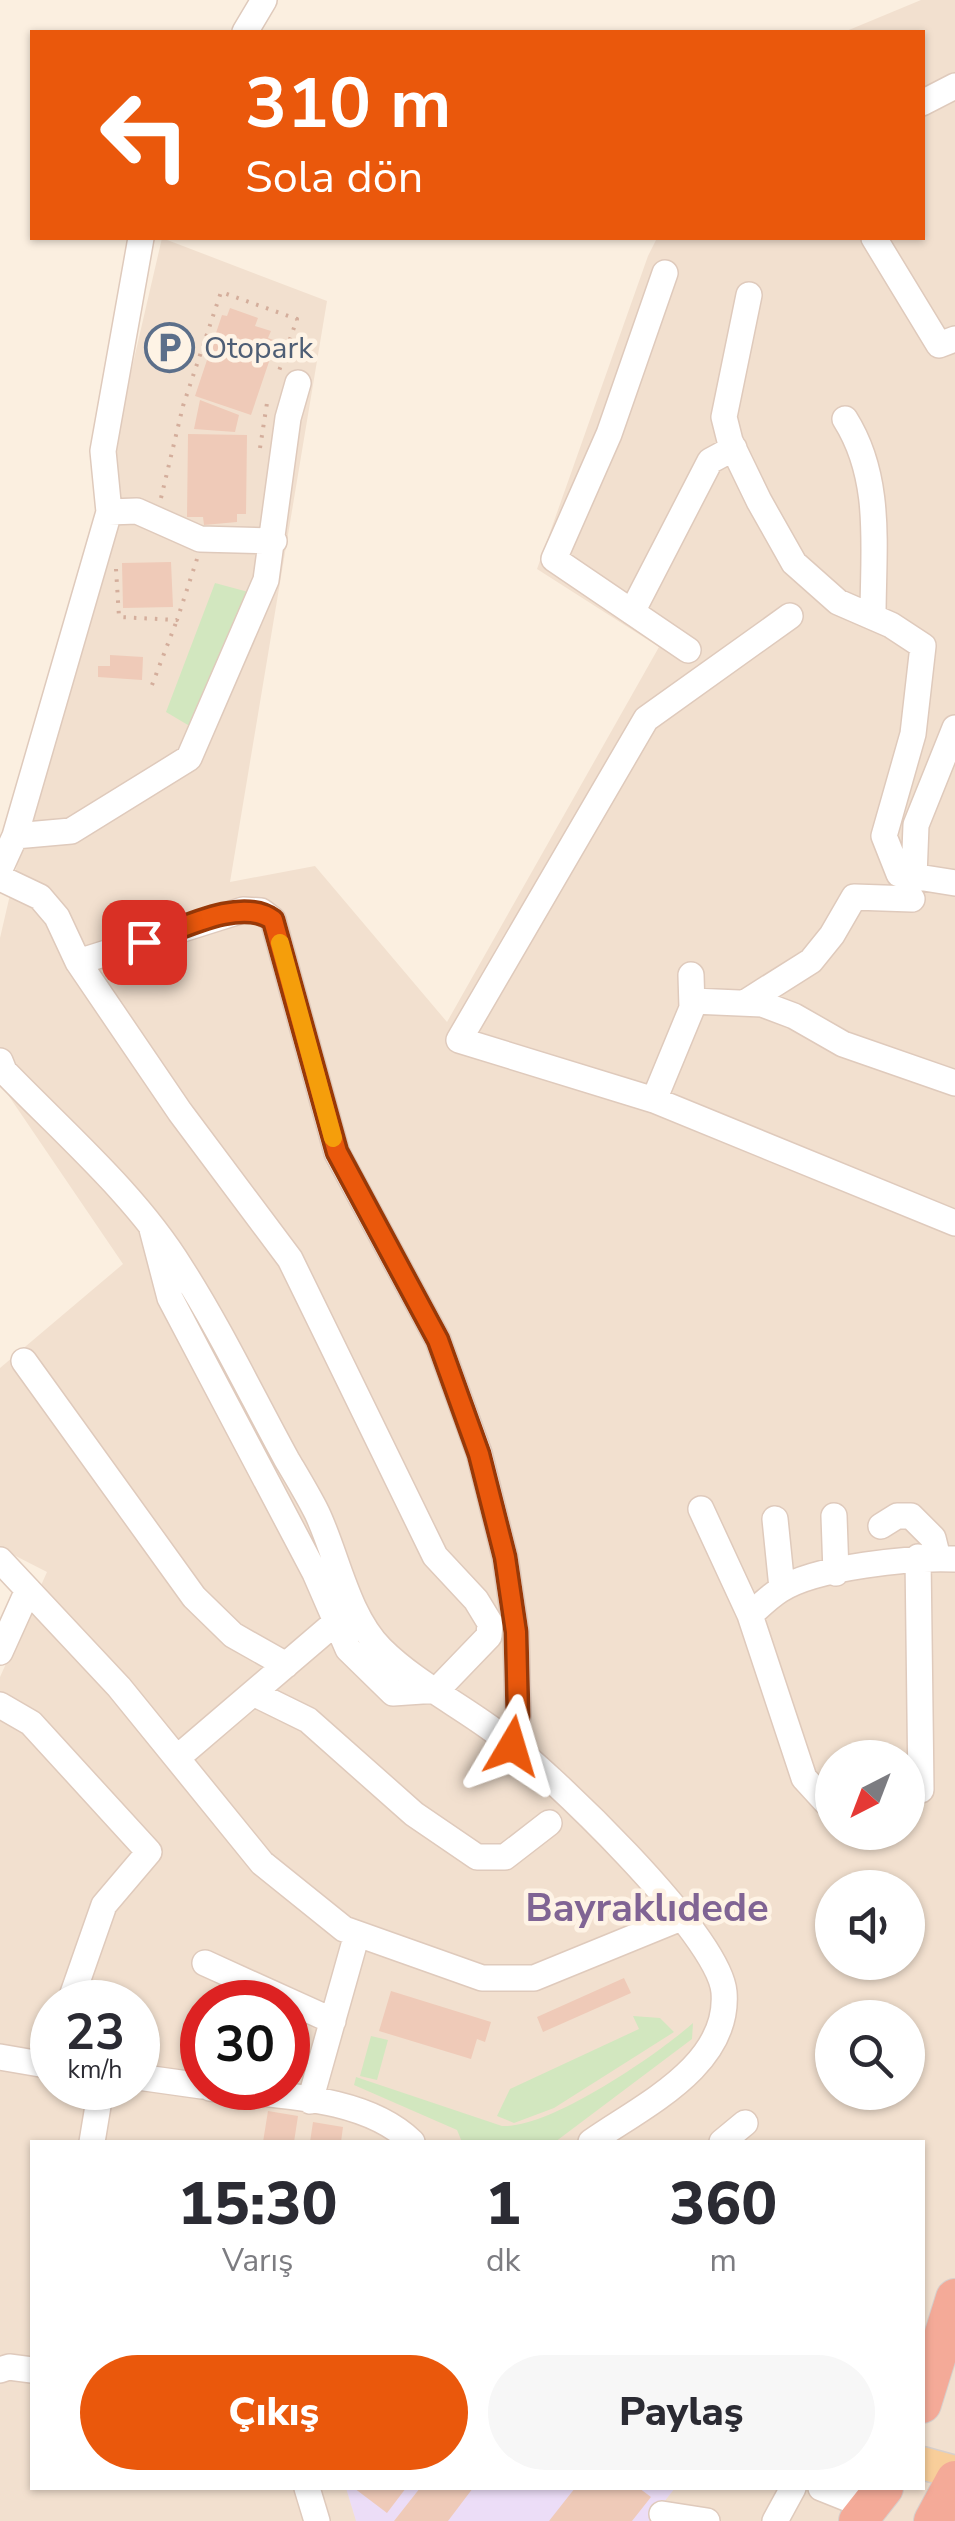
<!DOCTYPE html>
<html lang="tr">
<meta charset="utf-8">
<style>
body{margin:0;font-family:"Nunito Sans",sans-serif;background:#f7f7f7;color:#2b2b33;height:100vh;display:flex;flex-direction:column;font-size:38px;white-space:nowrap}
*{box-sizing:border-box;margin:0}
p{font-size:32px;color:#7c7c81}
.icon{flex:none;width:55px;height:55px;fill:none;stroke:currentColor;stroke-width:2;stroke-linecap:round;stroke-linejoin:round}
.map{position:relative;flex:1;overflow:hidden}
.side{position:absolute;left:30px;top:2140px;width:895px;height:350px;display:flex;flex-direction:column;background:#fff;border-radius:0px;box-shadow:0 2px 8px #0004}
.side>*{flex:none}
.guide{position:absolute;left:30px;top:30px;width:895px;height:210px;border-radius:0px;box-shadow:0 2px 8px #0004;background:#ea580c;color:#fff;overflow:hidden}
.needle{width:65px;rotate:222deg}
.fabs{position:absolute;left:815px;top:1740px;display:grid;gap:20px}
.fabs a{display:grid;place-items:center;width:110px;height:110px;border-radius:50%;background:#fff;box-shadow:0 2px 8px #0004;font-size:50px}
.speed{position:absolute;left:30px;top:1980px;display:flex;gap:20px;font-size:50px;font-weight:700;text-align:center}
.speed>*{display:grid;place-content:center;width:130px;height:130px;border-radius:50%;background:#fff;box-shadow:0 2px 8px #0004;line-height:1}
.speed small{font-size:25px;font-weight:400}
.speed .limit{border:15px solid #d22;background:#fff;color:#111}
.pin{position:absolute;display:grid;place-items:center;width:85px;height:85px;color:#fff;margin:-42px;border-radius:20px;box-shadow:0 5px 15px #0006}
.me{position:absolute;width:110px;margin:-55px;rotate:7deg;stroke-linejoin:round;filter:drop-shadow(0 0 8px #0008)}
.turn{display:flex;align-items:center;gap:35px;height:210px;padding:0 50px;font-size:45px}
.turn .icon{width:130px;height:130px;stroke-width:2.5}
.turn b{display:block;font-size:70px;line-height:85px}
.eta{display:flex;justify-content:space-evenly;align-items:center;height:170px;text-align:center}
.eta b{font-size:60px;font-weight:800;line-height:70px}
.action{display:flex;gap:20px;margin-top:auto;padding:20px 50px}
.action a{flex:1;height:115px;border-radius:60px;background:#ea580c;color:#fff;font-size:40px;font-weight:800;line-height:115px;text-align:center}
.action a+a{background:#f7f7f7;color:#2b2b33}
.map>svg:first-child{display:block}
</style>
<div class="map">
<svg width="955" height="2521" viewBox="0 0 955 2521">
<rect width="100%" height="100%" fill="#fbefe0"/>
<path fill="#f2e0cf" fill-rule="evenodd" d="M921,0H955V2521H0V1677L47,1572L0,1548V1368L123,1264L0,1083V938L162,238L327,301L230,882L315,866L447,1022L659,647L537,569L648,256L657,238H922V32H844ZM832,1758H908V1832H832ZM832,1888H908V1962H832ZM52,2002H138V2088H52ZM202,2002H288V2088H202ZM832,2018H908V2092H832ZM32,2142H922V2488H32Z"/>
<path fill="#ecddf7" d="M346,2488H675L649,2521H356Z"/>
<path fill="#d2e7bf" d="M215,583L252,593L193,728L166,712Z
M633,2016L660,2018L674,2032L554,2108L514,2123L497,2116L510,2089L639,2029Z
M693,2023L692,2039L555,2142H462L457,2130L354,2085L356,2077L502,2126C549,2129 657,2055 693,2023Z
M371,2036L388,2040L377,2080L360,2076Z"/>
<path fill="#efcab8" d="M230,308L258,318L255,326L271,331L268,338L276,341L251,415L195,396L222,315L227,316Z
M200,400L239,415L235,432L194,429Z
M188,434L247,435L246,514H237V522L204,525L203,517H187Z
M171,562L173,607L123,608L122,563Z
M110,655L143,657L142,680L98,677V666H110Z
M624,1978L631,1993L543,2032L537,2017Z
M391,1991L491,2022L485,2042L477,2039L471,2059L379,2031Z
M268,2111L298,2116L294,2142H263Z
M313,2122L343,2127L341,2142H310Z
M354,2488H406L387,2513Z
M420,2488H473L448,2521H394Z
M575,2488H639L651,2497L632,2521H549Z"/>
<g fill="none" stroke-linecap="round" stroke-linejoin="round">
<defs>
<path id="minor" d="M245,32L264,0
M922,103L955,86
M874,238L939,345L955,339
M665,273L609,434L554,559L688,650
M749,295L724,417L730,441L759,501L794,563L838,602L891,625L923,646L913,734L884,836L899,874L955,883
M845,419C883,479 873,549 873,617
M109,512L137,511L200,539L274,541
M632,612L710,461L734,448
M790,616L646,719L459,1040L654,1100L955,1223
M15,836L71,831L189,758L266,580L288,418L298,383
M0,869L15,836L109,512L103,451L141,238
M914,877L916,825L955,728
M0,878L40,897L57,917L78,962L180,1112L290,1259L435,1556L476,1600L490,1623L489,1636L437,1690L393,1693L348,1649L315,1573L170,1298L152,1229
M78,962L243,910L261,911L273,920L337,1153L438,1340L479,1453L505,1557L516,1632L518,1716L512,1746
M693,1001L762,1004L794,1016L843,1044L955,1083
M746,1002L811,961L832,935L854,897L912,899
M0,1061L4,1071C64,1133 136,1195 181,1268C220,1329 252,1396 287,1460C297,1477 308,1495 317,1513C337,1555 347,1615 381,1649C414,1682 460,1705 497,1733C547,1770 719,1934 724,1992C730,2066 642,2106 591,2142
M654,1100L692,1008L691,975
M24,1361L194,1597L233,1635L286,1665
M701,1509L750,1615L804,1778L826,1802H832
M834,1516L836,1573
M775,1519L782,1588
M881,1526L897,1516H911L933,1538L938,1558
M0,1560L119,1687L262,1863L344,1929L482,1978H534L681,1918
M750,1615C759,1607 769,1597 780,1590C815,1567 913,1557 955,1559
M0,1652L28,1590
M253,1693L308,1720L414,1814L477,1857H505L549,1823
M0,1705L31,1723L149,1852L104,1905L70,2002
M177,1758L336,1622
M908,1792L921,1790L918,1557
M205,1963L333,2021
M0,2057L52,2066
M138,2077L202,2086
M210,2088C275,2096 364,2095 412,2142
M310,2101L357,1934
M92,2142L101,2088
M722,2142L745,2123
M0,2370L9,2367L32,2370
M307,2488L317,2521
M821,2488L871,2508
M662,2514L707,2521
M775,2521L793,2488"/>
<path id="major" d="M922,2463L955,2472"/>
<path id="highway" d="M922,2404L955,2298
M858,2521L884,2488
M933,2521L955,2480"/>
</defs>
<use href="#minor" stroke="#dfcabc" stroke-width="28"/>
<use href="#major" stroke="#d7cfcc" stroke-width="35"/>
<use href="#highway" stroke="#d7cfcc" stroke-width="40"/>
<path stroke="#d4ae9c" stroke-width="4" stroke-dasharray="2.5 8" stroke-linecap="butt" d="M260,448L267,403
M161,498L183,406L221,292L297,319L279,371
M116,569L119,617L177,620L197,559
M152,685L177,620"/>
<use href="#minor" stroke="#fff" stroke-width="25"/>
<use href="#major" stroke="#f8ce9a" stroke-width="32"/>
<use href="#highway" stroke="#f4aa98" stroke-width="38"/>
</g>
<g fill="none" stroke-linecap="round" stroke-linejoin="round">
<defs>
<path id="route" d="M144,942C179,930 241,896 273,920L337,1152L438,1340L479,1454L505,1557L516,1632L518,1716L512,1746"/>
</defs>
<use href="#route" stroke="#983908" stroke-width="25"/>
<use href="#route" stroke="#ea580c" stroke-width="18"/>
<path stroke="#f59e0b" stroke-width="18" d="M280,943L333,1138"/>
</g>
<defs>
<symbol id="parking-ring" viewBox="-11 -11 22 22"><circle r="9.5" fill="#fef3e5" stroke="#5c6f8a" stroke-width="1.5"/><path d="M-3.5-5.5H1a3.5 3.5 0 0 1 0 7H-1V5.5H-3.5ZM-1-3.4V-.6H.8a1.4 1.4 0 0 0 0-2.8Z" fill="#5c6f8a"/></symbol>
</defs>
<g fill-rule="evenodd">
<use href="#parking-ring" x="142" y="320" width="55" height="55"/>
</g>
<g text-anchor="middle" dominant-baseline="central" stroke-width="9" stroke-linejoin="round" paint-order="stroke">
<g font-size="30" fill="#4e5e75" stroke="#fef3e5" text-anchor="start">
<text x="204" y="348">Otopark</text>
</g>
<g font-size="40" font-weight="bold" fill="#806494" stroke="#fef3e5">
<text x="647" y="1908">Bayraklıdede</text>
</g>
</g>
</svg>
<div class="fabs">
<a><svg class="needle" viewBox="-14 -14 28 28"><path d="M0-13l5 13h-10z" fill="#e53935"/><path d="M0 13l5-13h-10z" fill="#7c7c81"/></svg></a>
<a><svg class="icon" aria-label="sound" viewBox="0 0 24 24"><path d="M4 9h4l5-4v14l-5-4H4zM17 9q2 3 0 6"/></svg></a>
<a><svg class="icon" aria-label="search" viewBox="0 0 24 24"><circle cx="10" cy="10" r="6"/><path d="M15 15l6 6"/></svg></a>
</div>
<div class="speed"><div>23<small>km/h</small></div><div class="limit">30</div></div>
<div class="pin" style="left:144px;top:942px;background:#d93025"><svg class="icon" aria-label="arrive" viewBox="0 0 24 24"><path d="M6 21V4h12l-3 4 3 4H6"/></svg></div>
<svg class="me" style="left:512px;top:1746px" viewBox="-20 -20 40 40"><path d="M0-17L14 15 0 8-14 15z" fill="#ea580c" stroke="#fff" stroke-width="4"/></svg>
<div class="guide">
<div class="turn"><svg class="icon" aria-label="left" viewBox="0 0 24 24"><path d="M17 20v-9H6M10 6l-5 5 5 5"/></svg><div><b>310 m</b>Sola dön</div></div>
</div>
<section class="side">
<div class="eta">
<div><b>15:30</b><p>Varış</p></div>
<div><b>1</b><p>dk</p></div>
<div><b>360</b><p>m</p></div>
</div>
<div class="action"><a>Çıkış</a><a>Paylaş</a></div>
</section>
</div>
